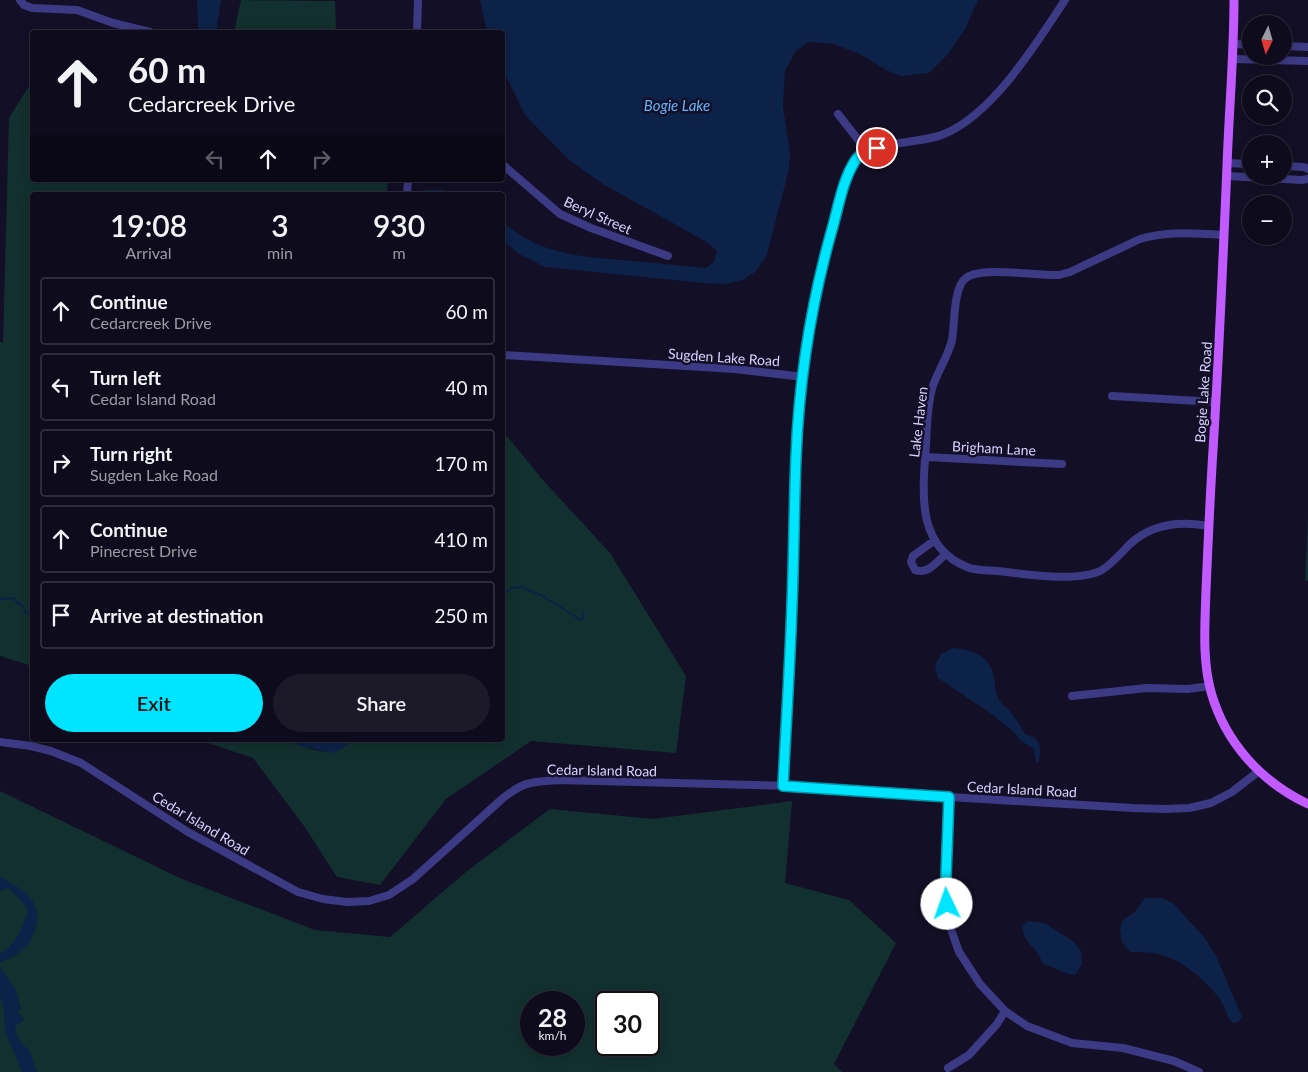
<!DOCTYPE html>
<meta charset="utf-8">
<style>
body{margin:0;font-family:Lato,sans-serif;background:#1c1929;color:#f1f3f6;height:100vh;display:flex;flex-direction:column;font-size:19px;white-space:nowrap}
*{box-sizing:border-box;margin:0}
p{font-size:16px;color:#9b9ba3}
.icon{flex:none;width:28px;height:28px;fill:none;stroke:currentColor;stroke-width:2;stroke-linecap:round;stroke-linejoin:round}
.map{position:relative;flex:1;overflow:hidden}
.panel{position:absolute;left:30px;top:192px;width:475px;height:550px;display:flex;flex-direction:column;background:#0e0b1c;border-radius:5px;box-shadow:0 2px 12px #0003,0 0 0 1px #2e2b3b}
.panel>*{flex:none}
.guide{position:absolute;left:30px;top:30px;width:475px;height:152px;border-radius:5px;box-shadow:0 2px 12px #0003,0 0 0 1px #2e2b3b;background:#0e0b1c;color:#f1f3f6;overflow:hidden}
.needle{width:32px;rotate:185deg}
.fabs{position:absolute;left:1242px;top:15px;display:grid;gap:10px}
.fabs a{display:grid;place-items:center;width:50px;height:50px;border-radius:50%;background:#0e0b1c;box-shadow:0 2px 12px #0003,0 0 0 1px #2e2b3b;font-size:25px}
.speed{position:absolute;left:520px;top:991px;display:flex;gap:10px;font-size:25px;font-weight:700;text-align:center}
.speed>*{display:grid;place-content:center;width:65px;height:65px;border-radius:50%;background:#0e0b1c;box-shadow:0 2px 12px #0003,0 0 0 1px #2e2b3b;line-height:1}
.speed small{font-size:12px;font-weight:400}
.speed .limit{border:2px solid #111;border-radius:8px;background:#fff;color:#111}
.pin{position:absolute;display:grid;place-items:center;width:42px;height:42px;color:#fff;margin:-21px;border:2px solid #fff;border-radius:50%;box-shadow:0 1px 5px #0007}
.me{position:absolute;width:55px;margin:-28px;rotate:357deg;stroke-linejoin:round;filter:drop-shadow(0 0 4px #0008)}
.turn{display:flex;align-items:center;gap:18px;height:105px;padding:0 15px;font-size:22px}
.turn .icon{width:65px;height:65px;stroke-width:2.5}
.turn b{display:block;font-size:35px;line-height:42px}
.lanes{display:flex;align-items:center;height:48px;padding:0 15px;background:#0003;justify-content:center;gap:25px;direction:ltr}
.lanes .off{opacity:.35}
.eta{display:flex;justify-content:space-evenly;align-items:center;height:85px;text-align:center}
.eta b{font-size:30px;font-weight:600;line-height:35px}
.action{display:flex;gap:10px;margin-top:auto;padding:10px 15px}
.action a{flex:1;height:58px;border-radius:30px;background:#00e5ff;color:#111;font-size:20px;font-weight:600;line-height:58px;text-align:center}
.action a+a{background:#1c1929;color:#f1f3f6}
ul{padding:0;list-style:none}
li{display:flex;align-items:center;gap:15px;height:68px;margin:0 10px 8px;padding:0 5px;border:2px solid #2e2b3b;border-radius:5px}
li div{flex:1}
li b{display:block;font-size:19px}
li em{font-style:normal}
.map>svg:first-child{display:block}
</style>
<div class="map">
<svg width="1308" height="1072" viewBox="0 0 1308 1072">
<rect width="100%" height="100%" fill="#130f26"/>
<path fill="#12302f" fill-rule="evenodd" d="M241,0L335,1L336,32H234Z
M32,81V180H388L387,195H32V666L0,656V342H3L9,118Z
M503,431L542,479L610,553L686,676L676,753L531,741L446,799L380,885L337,877L304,826L253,758L199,740H293L296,744C317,751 334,759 351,740H502Z
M1308,516V581H1305Z
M0,791L182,879L315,930L390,937L467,871L550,809L653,819L792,801L785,883L849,900L896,943L834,1064L842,1072H0ZM531,1002H574V1045H531ZM606,1002H649V1045H606Z"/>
<path fill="#0c2248" d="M197,0H221L216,32H198Z
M480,0H978L965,29L948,54L929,73L901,76L886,70L860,54L833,44L808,42L795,52L785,71L783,106L790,154L789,169L767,255L755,272L743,280L725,284L703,283L545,267L519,254L503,241V222C540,256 585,257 633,261C657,263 681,266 706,268L714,262L717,251L708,243L603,184L569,160L525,115L503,70L502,32H487Z
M425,190H444L457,195H424Z
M953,648C970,649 989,655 993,674C996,683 994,692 1000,701C1002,705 1005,706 1008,709C1015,717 1021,727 1026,735C1041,736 1042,750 1038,763L1036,761L1034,749L1020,740L1014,732L993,715L938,678L935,666L941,654Z
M293,740H351C336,757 330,753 311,748C303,747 299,747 293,740Z
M0,877C21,888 45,901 35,930C33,935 30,943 26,946C22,950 18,953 14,956C10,960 4,959 0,963V953C14,948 24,925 28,911L21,900L8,888L0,891Z
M1145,898H1162L1173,903L1204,937L1216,956L1242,1017L1238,1022L1232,1023C1227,1016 1226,1010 1222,1003C1213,986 1183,961 1165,956C1154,952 1141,952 1130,952L1122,942L1120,929L1123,920L1135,912Z
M1028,921L1044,923L1073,941L1081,951L1082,964L1075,975C1063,974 1055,967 1043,964C1041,960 1039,954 1035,950C1028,942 1023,937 1022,926Z
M0,967L16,990L21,1008L18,1012L24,1019L21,1023L16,1025L15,1031L22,1044L29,1050L37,1072H22L5,1031L4,1012L0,995Z"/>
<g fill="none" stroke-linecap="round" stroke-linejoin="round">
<path stroke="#0c2248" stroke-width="2" d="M502,595L512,588L521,587L541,595L581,620L584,617L582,611
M0,599L14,598L17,603L22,605L26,613L30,614L32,612"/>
<path stroke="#3d3a85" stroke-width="8" d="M20,0L24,5L32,8L77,10L113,23L150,32
M417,32L418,0
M1234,44L1251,45
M1284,46L1308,47
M1233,59L1308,61
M838,114L867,151
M1227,163L1251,164
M502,164L560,214L591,228L668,256
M1284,166L1304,167L1308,169
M1227,176L1302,180L1308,179
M407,195L408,180
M502,355L735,369L804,377
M1112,396L1216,402
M926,457L1062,464
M1208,526C1180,521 1152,524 1130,544C1121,553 1113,563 1102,570C1077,583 1025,574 997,571C988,570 976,571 967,567C915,546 923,491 926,445C927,427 927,407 932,389C937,372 948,357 952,340C955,324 953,287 966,278C981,266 1037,276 1059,275L1070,272L1140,239C1167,231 1196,233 1224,235
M935,540L913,556L911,562L915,570C928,575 936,562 946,554
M1072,696L1147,688L1188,689L1210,686
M0,742L31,746L51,751L81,763L188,832L298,892L323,899L347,902L369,901L389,895L413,879L502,799C524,781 531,782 558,780L790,786L949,797L1133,808L1165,809L1189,808L1211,803L1232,792L1259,771
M783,786C786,725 790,664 792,603C794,554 794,505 796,456C800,380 811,304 832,231C838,209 842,181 854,162C869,139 920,145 944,134C993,114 1036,44 1065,0
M949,797L945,877L947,918L959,952L980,984L1005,1011L1027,1026L1072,1043L1123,1048L1174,1061L1199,1072
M948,1068L969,1055L997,1024L1005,1011"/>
<path stroke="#c25bff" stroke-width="9" d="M1234,0C1234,55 1229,110 1227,166C1223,261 1219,355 1213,450C1210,497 1208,544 1206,590C1205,624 1202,659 1211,692C1225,742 1261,782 1308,804"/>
</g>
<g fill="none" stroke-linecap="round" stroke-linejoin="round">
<defs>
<path id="route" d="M877,148C869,150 859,154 855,161C842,181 838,210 831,233C811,305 799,381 796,457C794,506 794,555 792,604C790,665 786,725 783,786L949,797L946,877L947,904"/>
</defs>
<use href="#route" stroke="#0095a6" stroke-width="12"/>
<use href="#route" stroke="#00e5ff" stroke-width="9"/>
</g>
<g text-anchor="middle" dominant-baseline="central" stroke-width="5" stroke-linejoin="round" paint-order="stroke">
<g font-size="14" fill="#d9d4ff" stroke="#130f26">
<text transform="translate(598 215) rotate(24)">Beryl Street</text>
<text transform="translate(724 357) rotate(4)">Sugden Lake Road</text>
<text transform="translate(1203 392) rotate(-86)">Bogie Lake Road</text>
<text transform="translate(918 422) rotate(-83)">Lake Haven</text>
<text transform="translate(994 448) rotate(3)">Brigham Lane</text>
<text transform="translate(602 770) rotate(1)">Cedar Island Road</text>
<text transform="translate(1022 789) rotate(3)">Cedar Island Road</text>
<text transform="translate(201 823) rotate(31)">Cedar Island Road</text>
</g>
<g font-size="15" font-style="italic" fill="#62b6ff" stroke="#130f26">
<text x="677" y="105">Bogie Lake</text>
</g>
</g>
</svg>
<div class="fabs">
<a><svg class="needle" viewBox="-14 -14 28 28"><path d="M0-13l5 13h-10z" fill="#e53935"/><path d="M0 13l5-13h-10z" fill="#9b9ba3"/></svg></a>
<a><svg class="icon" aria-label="search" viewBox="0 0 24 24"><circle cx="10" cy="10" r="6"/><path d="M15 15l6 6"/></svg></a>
<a>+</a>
<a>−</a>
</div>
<div class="speed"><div>28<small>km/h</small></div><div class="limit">30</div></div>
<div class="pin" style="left:877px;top:148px;background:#d93025"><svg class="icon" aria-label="arrive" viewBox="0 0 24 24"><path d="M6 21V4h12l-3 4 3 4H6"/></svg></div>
<svg class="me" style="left:947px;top:904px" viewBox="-20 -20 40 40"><circle r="19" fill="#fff"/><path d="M0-13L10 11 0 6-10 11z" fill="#00e5ff"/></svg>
<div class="guide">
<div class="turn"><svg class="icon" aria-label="ahead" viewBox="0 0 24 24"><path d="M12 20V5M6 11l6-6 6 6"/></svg><div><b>60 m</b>Cedarcreek Drive</div></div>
<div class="lanes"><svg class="icon off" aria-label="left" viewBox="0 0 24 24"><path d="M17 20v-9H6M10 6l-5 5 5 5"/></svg><svg class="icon" aria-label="ahead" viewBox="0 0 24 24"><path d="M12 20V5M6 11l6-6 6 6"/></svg><svg class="icon off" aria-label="right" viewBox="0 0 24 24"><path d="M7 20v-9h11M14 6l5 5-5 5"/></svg></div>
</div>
<section class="panel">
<div class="eta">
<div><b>19:08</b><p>Arrival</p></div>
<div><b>3</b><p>min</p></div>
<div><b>930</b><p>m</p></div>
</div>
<ul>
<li><svg class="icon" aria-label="ahead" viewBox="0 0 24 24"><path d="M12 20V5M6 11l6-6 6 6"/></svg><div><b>Continue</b><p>Cedarcreek Drive</p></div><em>60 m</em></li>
<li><svg class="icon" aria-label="left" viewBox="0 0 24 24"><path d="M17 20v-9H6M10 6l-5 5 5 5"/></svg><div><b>Turn left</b><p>Cedar Island Road</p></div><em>40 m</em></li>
<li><svg class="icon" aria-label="right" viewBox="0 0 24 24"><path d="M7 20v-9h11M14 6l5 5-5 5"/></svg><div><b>Turn right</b><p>Sugden Lake Road</p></div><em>170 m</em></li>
<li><svg class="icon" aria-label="ahead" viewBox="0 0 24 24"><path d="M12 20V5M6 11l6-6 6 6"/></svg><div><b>Continue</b><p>Pinecrest Drive</p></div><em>410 m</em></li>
<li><svg class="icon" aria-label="arrive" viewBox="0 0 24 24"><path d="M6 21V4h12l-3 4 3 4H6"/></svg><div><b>Arrive at destination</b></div><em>250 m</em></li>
</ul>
<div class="action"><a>Exit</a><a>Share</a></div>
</section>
</div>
